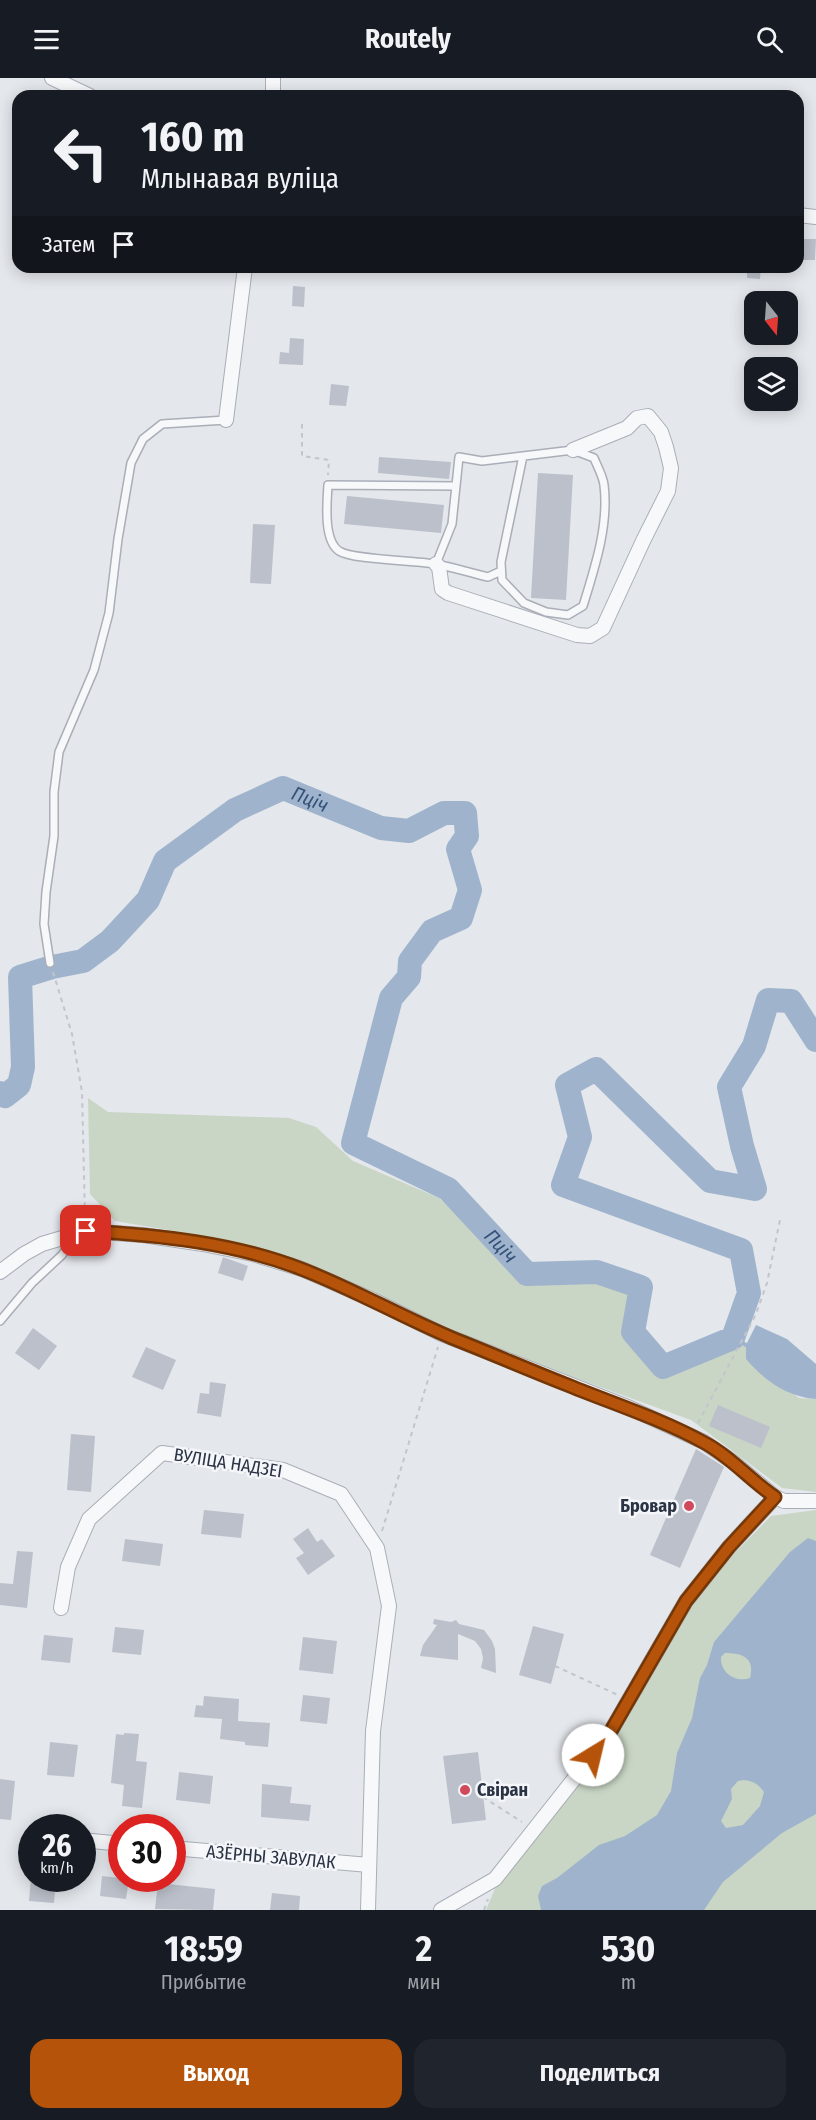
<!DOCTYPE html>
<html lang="ru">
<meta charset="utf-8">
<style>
body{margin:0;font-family:"Fira Sans Condensed",sans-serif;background:#20242c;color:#f1f3f6;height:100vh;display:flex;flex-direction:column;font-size:22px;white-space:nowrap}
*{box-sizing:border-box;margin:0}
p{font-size:20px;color:#9ea1a6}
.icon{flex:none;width:33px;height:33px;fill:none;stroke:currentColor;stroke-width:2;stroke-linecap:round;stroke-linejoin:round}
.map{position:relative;height:1832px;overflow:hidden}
.details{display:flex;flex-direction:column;background:#171b24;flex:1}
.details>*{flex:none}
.banner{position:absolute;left:12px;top:12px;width:792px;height:183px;border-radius:18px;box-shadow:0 3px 15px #0003;background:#171b24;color:#f1f3f6;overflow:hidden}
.needle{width:39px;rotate:163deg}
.fabs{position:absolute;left:744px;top:213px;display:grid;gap:12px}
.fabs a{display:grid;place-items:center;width:54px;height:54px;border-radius:12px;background:#171b24;box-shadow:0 3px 15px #0003;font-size:30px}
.speed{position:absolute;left:18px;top:1736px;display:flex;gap:12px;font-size:30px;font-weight:700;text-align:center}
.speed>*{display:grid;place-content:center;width:78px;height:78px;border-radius:50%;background:#171b24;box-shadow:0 3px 15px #0003;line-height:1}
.speed small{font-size:15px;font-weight:400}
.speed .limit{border:9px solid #d22;background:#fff;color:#111}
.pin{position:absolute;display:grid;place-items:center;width:51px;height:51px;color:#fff;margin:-26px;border-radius:12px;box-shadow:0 3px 9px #0006}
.me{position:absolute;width:66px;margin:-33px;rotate:36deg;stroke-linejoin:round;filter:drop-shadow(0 0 4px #0008)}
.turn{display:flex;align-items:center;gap:21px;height:126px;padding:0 30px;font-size:27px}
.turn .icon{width:78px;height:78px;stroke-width:2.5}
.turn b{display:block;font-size:42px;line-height:51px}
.then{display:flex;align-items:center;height:57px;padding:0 30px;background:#0003;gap:12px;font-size:22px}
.eta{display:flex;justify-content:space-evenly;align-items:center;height:102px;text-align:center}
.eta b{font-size:36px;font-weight:700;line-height:42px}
.cta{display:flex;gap:12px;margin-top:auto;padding:12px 30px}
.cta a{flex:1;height:69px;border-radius:18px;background:#b45309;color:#fff;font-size:24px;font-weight:700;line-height:69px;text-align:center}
.cta a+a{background:#20242c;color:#f1f3f6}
header{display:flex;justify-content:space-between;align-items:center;height:78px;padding:0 30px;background:#171b24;font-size:27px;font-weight:700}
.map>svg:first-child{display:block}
</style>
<header><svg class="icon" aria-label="menu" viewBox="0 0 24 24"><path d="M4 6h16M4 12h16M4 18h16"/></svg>Routely<svg class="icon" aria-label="search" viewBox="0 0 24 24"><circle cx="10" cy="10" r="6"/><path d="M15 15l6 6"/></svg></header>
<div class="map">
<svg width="816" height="1832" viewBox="0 0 816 1832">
<rect width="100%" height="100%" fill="#e4e7ec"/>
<path fill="#c9d6c5" d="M88,1020L108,1034L289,1040L316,1049L353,1083L439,1120L526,1199L596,1197L636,1211L627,1253L663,1292L730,1265L734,1268L746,1267V1281L799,1320L816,1321V1414L782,1410L691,1342L446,1253L308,1188L210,1159L115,1143L90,1116Z
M816,1432V1832H486L496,1808L609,1668L689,1529L727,1483L771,1438Z"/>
<path fill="#9fb4cc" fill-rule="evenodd" d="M756,1247L787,1261L816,1286V1321C787,1319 764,1302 746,1281V1267Z
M808,1460L816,1463V1736L782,1755L723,1804L704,1832H541L538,1818L542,1808L557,1800L599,1767L625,1758L657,1737L671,1713L677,1675L692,1640L700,1600L707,1587L714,1564L790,1474ZM725,1575C743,1575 755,1580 750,1600C736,1605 720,1595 721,1579ZM744,1702C754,1703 758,1706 764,1714L760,1728L743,1747L726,1750L721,1743L732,1721L731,1711L738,1703Z"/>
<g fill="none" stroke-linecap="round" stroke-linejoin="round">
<path stroke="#9fb4cc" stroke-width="4" d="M733,1260L750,1269"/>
<path stroke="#9fb4cc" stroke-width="24" id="s1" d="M0,1015L5,1018L19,1007L23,989L20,899L52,889L83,883L110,863L148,822L165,783L235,732L283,710L381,750L409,753L444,735H465L467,758L458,771L470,812L461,840L432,853L410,883L409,899L391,920L353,1065L448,1111L527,1196L597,1194L641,1209L633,1254L663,1289L733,1260L749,1215L741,1172L563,1107L580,1059L567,1007L596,991L710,1103L755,1111L742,1068L729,1009L754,968L768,922L791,923L816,962"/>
</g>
<path fill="#bbc0ca" d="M803,161H816L815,182H802Z
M747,189H761L760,201L747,200Z
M293,208L305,209L304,229L292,228Z
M290,260L304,261L303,287L279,286L280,274L289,275Z
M331,306L349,308L346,328L329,327Z
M379,379L451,384L449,401L378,395Z
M538,395L573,397L566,522L531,520Z
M347,418L444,427L441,455L344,446Z
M253,446L275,447L271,506L250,505Z
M223,1179L248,1188L243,1203L218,1195Z
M33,1250L57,1268L39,1292L15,1275Z
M146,1269L176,1282L163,1312L132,1299Z
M210,1304L226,1306L221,1339L197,1335L200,1315L209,1316Z
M718,1327L770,1349L761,1370L709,1348Z
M71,1356L95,1358L91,1414L67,1412Z
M696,1371L724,1389L680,1490L650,1477Z
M204,1432L244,1436L241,1460L201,1456Z
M308,1450L317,1464L322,1461L335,1478L308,1497L296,1480L304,1475L293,1461Z
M125,1461L163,1466L160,1488L122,1483Z
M17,1473L33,1474L27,1530L0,1527V1505L13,1506Z
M434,1541L451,1544L456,1542L459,1546L484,1552L492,1563L495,1571L496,1595L481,1590L483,1580L481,1571L475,1563L458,1556V1582L420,1578L423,1567L437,1547L433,1546Z
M533,1548L564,1556L551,1606L519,1597Z
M115,1549L144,1552L141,1577L112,1574Z
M44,1557L73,1560L70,1585L41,1582Z
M303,1559L337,1563L333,1596L299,1592Z
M303,1617L330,1620L327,1646L300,1643Z
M204,1618L239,1621L238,1643L270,1645L268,1669L245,1667V1664L220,1661L222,1641L194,1639L196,1627L203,1628Z
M124,1655L139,1656L136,1683L147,1684L142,1730L122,1728L124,1707L111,1705L116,1656L124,1657Z
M50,1664L78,1667L74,1699L47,1697Z
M478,1674L486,1742L452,1746L443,1678Z
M179,1694L213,1698L210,1726L176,1722Z
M0,1701L15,1703L11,1742L0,1741Z
M262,1706L292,1709L290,1725L311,1727L309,1743L261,1739Z
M102,1798L129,1801L126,1821L100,1818Z
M31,1800H56L54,1825L29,1823Z
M158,1805L215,1811L213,1832L155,1831Z
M272,1815L300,1818L299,1832H270Z"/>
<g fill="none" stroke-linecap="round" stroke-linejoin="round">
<defs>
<path id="lane" d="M455,408L328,407C327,424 323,462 339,473C353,482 414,482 435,486C453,489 470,495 488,499L501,493
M436,486L452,446L459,379L482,383L573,372L594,380C597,388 603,398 604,407C609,447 595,489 583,528L568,537L546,534L524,525L502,502L501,484L523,378
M50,885L44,846L46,814L54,758V714L59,674L94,592L109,535L118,461L131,385L143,361L162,346L226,342
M0,1243L32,1205L62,1177L76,1157"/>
<path id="street" d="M52,0L90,18
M273,0V18
M798,137L816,139
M226,342L245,189
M436,486L439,489L442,511L448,515L577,557L590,558L603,550L643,463L668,413L671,390L666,369L661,354L648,338L637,340L627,350L573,372
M0,1194L24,1176L42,1166L86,1153L143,1157L203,1166L253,1176L302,1191L373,1222L442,1256L630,1330L704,1364L733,1384L775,1419L784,1423H816
M61,1530L68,1489L89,1441L162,1375L283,1392L341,1416L377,1470L389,1528L373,1653L368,1832
M82,1762L122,1766
M172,1770L369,1787
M441,1832L495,1801L608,1658L686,1523L729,1469L775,1419"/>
</defs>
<use href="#lane" stroke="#a9aeb7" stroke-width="10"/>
<use href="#street" stroke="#a9aeb7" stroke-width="16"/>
<path stroke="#c2c5cb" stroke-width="2" stroke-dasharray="4.5 4.5" stroke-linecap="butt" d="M302,346V378L329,382L328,397
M53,894L72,956L82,1014L85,1139
M698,1345L756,1236L767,1205L780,1142
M382,1453L438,1269
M555,1588L618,1617
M483,1719L522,1744
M484,1832L488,1821"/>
<use href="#lane" stroke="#f7f8fa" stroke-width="7"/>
<use href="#street" stroke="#f7f8fa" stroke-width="14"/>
</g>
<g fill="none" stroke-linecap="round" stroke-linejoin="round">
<defs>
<path id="route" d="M86,1153C159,1157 236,1165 304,1192C355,1212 402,1239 452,1260C490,1275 527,1291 565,1306C611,1325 659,1340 703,1364C730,1378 750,1402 775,1419L729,1469L686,1523L608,1658L593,1677"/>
</defs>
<use href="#route" stroke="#753606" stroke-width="15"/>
<use href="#route" stroke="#b45309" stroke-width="10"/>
</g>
<g fill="#d1495b" stroke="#f4f6f9" stroke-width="2">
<circle cx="689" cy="1428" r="6"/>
<circle cx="465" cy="1712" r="6"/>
</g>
<g text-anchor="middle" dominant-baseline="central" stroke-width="5" stroke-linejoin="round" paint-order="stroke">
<g font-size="18" fill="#2b3445" stroke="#f4f6f9">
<text transform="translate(228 1385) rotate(9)">ВУЛІЦА НАДЗЕІ</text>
<text transform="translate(271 1779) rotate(5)">АЗЁРНЫ ЗАВУЛАК</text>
</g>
<g font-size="18" font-weight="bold" fill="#2b3445" stroke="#f4f6f9" text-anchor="end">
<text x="677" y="1428">Бровар</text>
<text x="477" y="1712" text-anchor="start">Свіран</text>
</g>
<g font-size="20" font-style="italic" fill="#34527a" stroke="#f4f6f9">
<text stroke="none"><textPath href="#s1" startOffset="498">Пціч</textPath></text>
<text stroke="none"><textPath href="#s1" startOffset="1220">Пціч</textPath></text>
</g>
</g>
</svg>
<div class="fabs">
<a><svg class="needle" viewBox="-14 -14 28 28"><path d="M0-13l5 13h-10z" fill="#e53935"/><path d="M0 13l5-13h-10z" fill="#9ea1a6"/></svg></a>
<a><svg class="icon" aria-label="layers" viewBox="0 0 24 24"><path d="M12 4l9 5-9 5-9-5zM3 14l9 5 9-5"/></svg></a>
</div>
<div class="speed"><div>26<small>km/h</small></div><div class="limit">30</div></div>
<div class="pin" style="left:86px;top:1153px;background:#d93025"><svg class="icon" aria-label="arrive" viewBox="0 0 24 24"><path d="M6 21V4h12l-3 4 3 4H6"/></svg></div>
<svg class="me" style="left:593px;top:1677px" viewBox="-20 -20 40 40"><circle r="19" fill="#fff"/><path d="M0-13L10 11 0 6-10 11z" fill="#b45309"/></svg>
<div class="banner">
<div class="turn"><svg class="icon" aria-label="left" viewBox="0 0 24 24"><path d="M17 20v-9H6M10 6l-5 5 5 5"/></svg><div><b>160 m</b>Млынавая вуліца</div></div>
<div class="then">Затем<svg class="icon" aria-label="arrive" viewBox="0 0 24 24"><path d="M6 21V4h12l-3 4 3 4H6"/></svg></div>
</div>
</div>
<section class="details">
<div class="eta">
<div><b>18:59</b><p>Прибытие</p></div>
<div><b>2</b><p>мин</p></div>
<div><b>530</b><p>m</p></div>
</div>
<div class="cta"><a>Выход</a><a>Поделиться</a></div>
</section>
